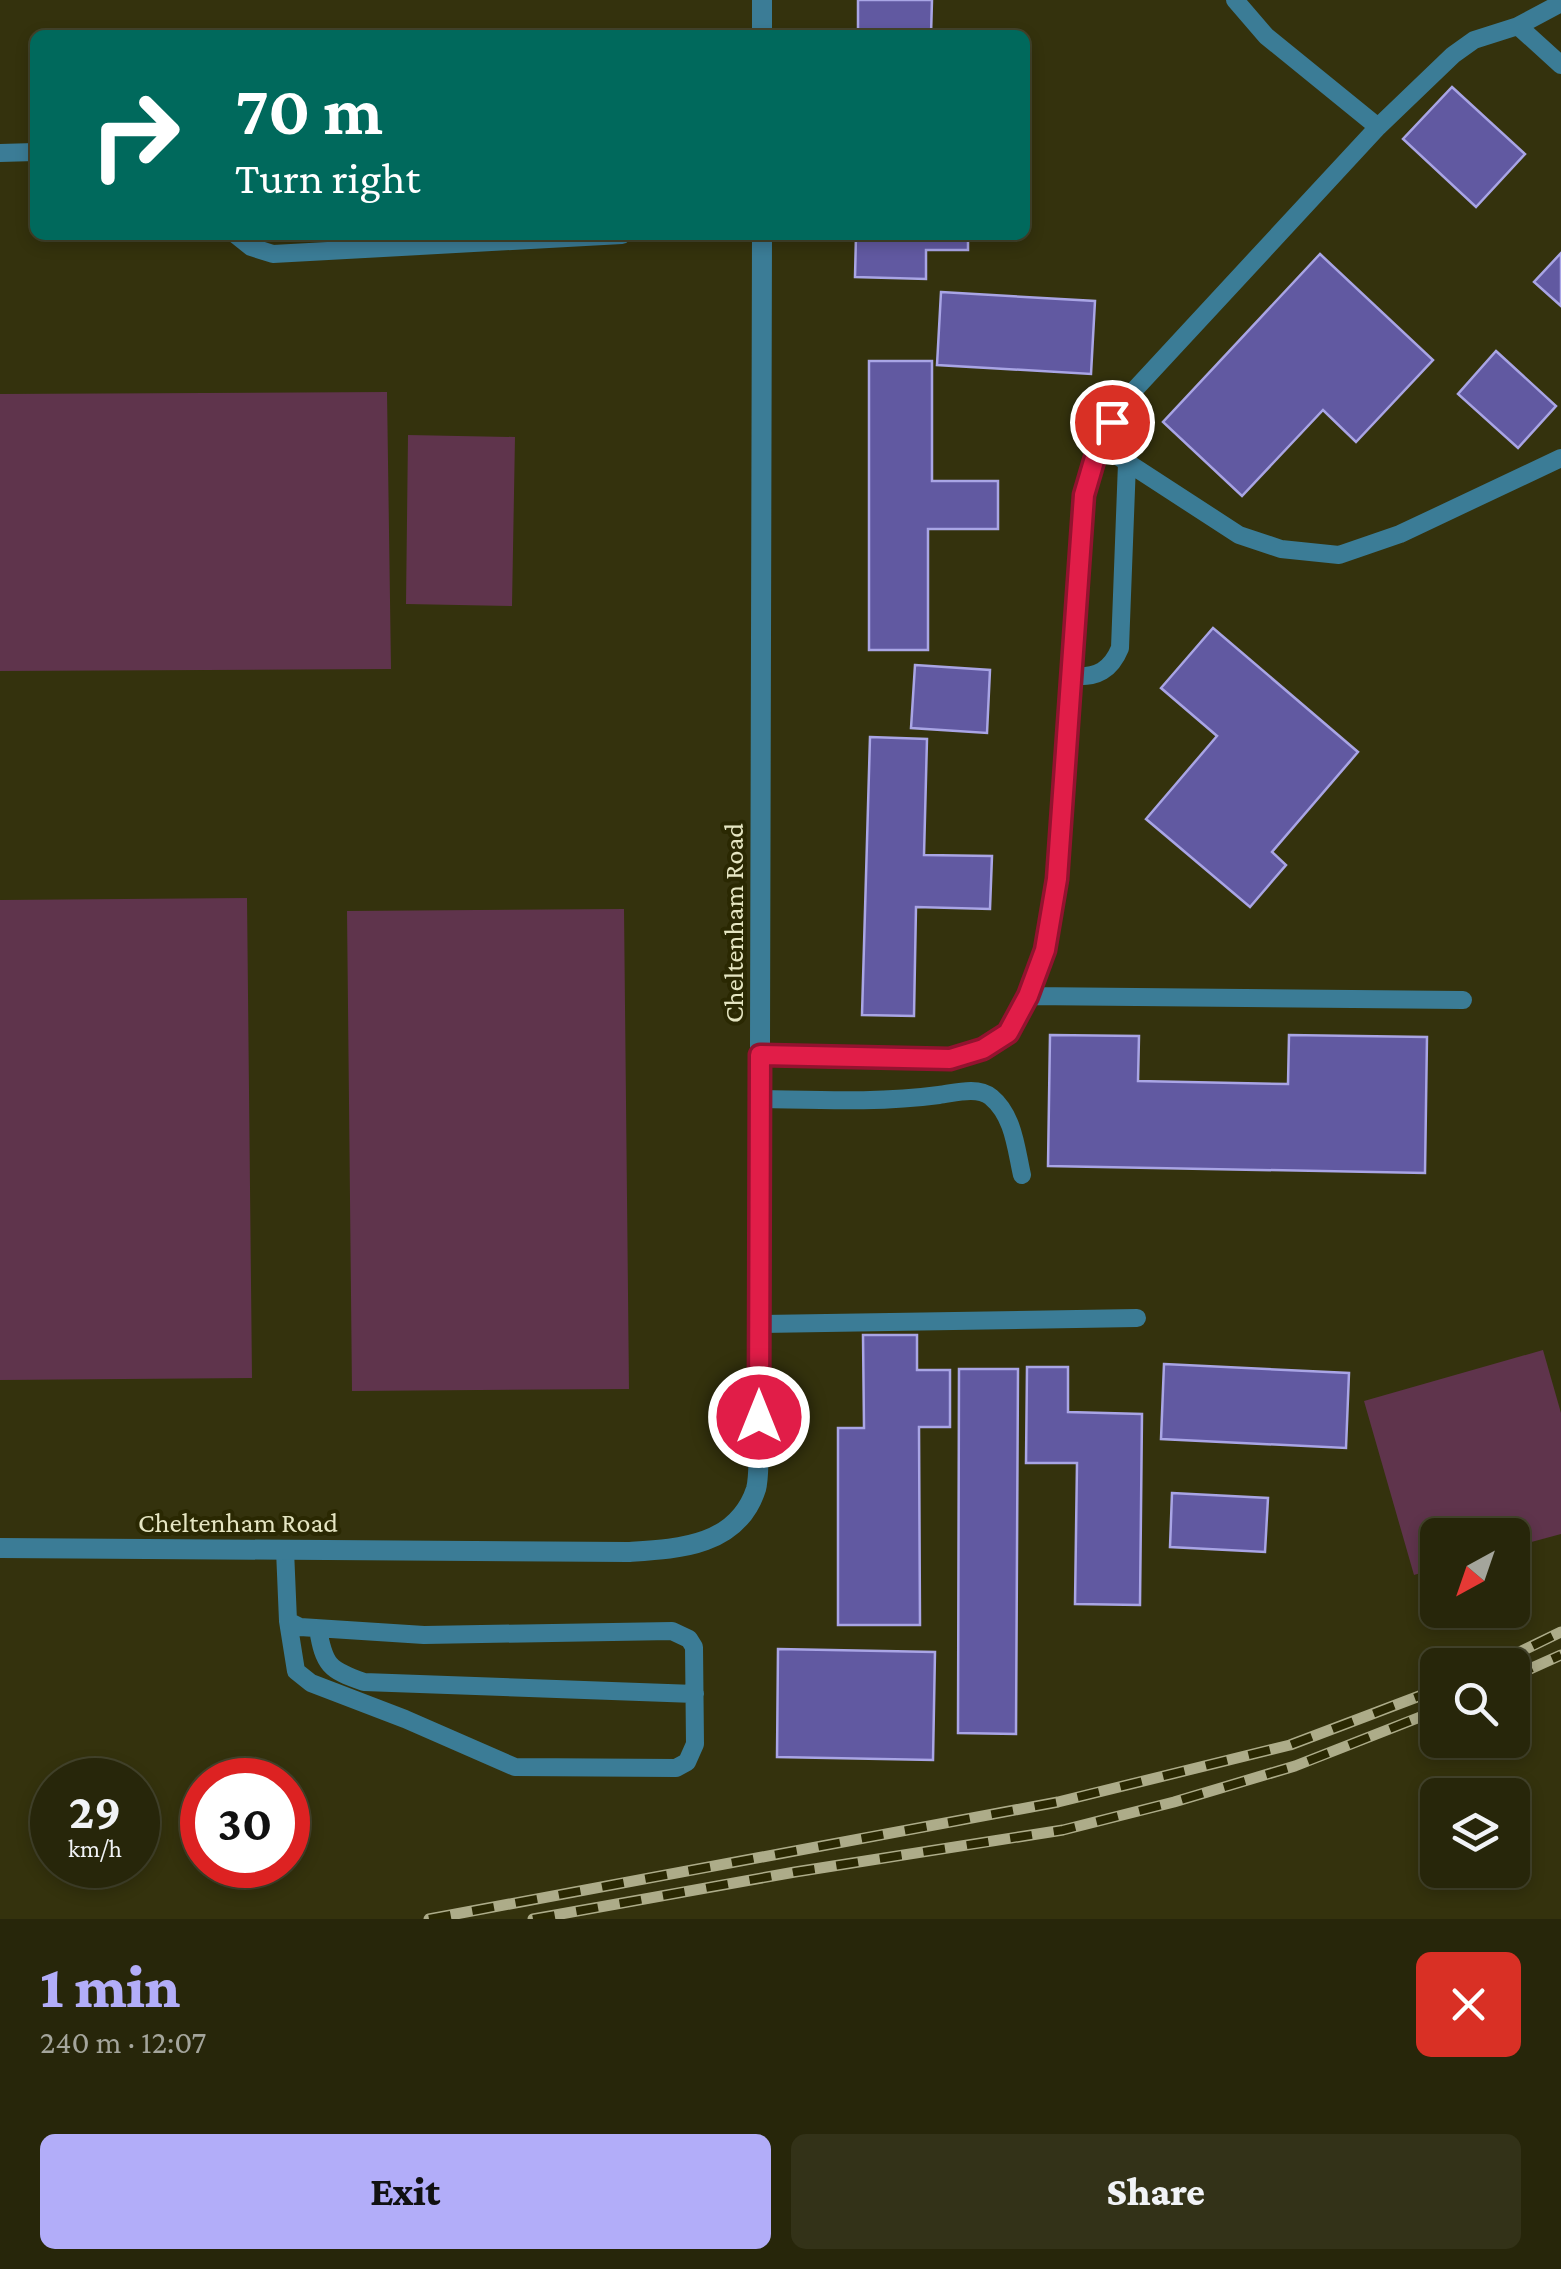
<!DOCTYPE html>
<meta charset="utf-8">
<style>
body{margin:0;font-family:"Crimson Pro",serif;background:#333218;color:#f1f3f6;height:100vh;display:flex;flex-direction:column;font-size:38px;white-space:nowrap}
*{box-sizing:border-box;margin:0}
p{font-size:32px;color:#a4a59c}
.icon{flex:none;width:55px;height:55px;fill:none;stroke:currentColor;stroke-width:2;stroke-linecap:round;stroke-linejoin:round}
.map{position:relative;height:1919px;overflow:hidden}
.drawer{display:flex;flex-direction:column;background:#27260a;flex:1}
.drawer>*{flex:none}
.hud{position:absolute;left:30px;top:30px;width:1000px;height:210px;border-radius:15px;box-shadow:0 5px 15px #0003,0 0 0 2px #43432b;background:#00695c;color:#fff;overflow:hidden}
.needle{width:65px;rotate:220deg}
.controls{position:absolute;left:1420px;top:1518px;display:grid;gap:20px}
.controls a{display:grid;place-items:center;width:110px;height:110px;border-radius:15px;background:#27260a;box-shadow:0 5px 15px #0003,0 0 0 2px #43432b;font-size:50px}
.speed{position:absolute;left:30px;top:1758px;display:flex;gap:20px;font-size:50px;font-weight:700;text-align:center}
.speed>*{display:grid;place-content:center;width:130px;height:130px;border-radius:50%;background:#27260a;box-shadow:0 5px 15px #0003,0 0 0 2px #43432b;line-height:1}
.speed small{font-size:25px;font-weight:400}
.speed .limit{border:15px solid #d22;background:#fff;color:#111}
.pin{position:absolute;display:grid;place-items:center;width:85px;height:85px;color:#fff;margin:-42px;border:5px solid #fff;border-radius:50%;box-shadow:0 2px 10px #0007}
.me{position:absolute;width:110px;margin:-55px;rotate:0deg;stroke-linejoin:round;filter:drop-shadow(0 0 8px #0008)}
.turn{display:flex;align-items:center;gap:35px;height:210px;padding:0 40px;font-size:45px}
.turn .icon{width:130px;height:130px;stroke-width:2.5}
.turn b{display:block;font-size:70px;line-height:85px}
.round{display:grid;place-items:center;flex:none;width:105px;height:105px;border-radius:15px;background:#333218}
.overview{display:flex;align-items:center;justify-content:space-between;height:170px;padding:0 40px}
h1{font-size:60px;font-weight:800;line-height:75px;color:#b2adf9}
.cta{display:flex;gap:20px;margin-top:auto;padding:20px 40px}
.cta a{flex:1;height:115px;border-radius:15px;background:#b2adf9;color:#111;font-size:40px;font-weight:800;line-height:115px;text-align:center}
.cta a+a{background:#333218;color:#f1f3f6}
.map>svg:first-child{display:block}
</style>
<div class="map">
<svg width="1561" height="1919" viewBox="0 0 1561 1919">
<rect width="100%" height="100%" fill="#34320d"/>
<path fill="#5f344c" d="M387,392L391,669L0,671V394Z
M408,435L515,437L512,606L406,604Z
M247,898L252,1378L0,1380V900Z
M624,909L629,1389L352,1391L347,911Z
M1543,1350L1561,1413V1534L1513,1547L1512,1535H1438L1437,1568L1414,1575L1364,1401Z"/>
<path fill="#6159a1" stroke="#a9a5e5" stroke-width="2.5" d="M858,0H932L931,35H858Z
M1452,87L1525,154L1476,207L1403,139Z
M856,235H968V250H926V279L855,277Z
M1561,253V306L1534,282Z
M1320,254L1433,360L1356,442L1323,410L1242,496L1163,422Z
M941,292L1095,301L1091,374L937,365Z
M1496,351L1556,406L1518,448L1458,394Z
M869,361H932V481H998V529H928V650H869Z
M1213,628L1358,752L1272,852L1286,865L1250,907L1146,819L1217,736L1161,688Z
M915,665L990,670L987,733L911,728Z
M870,737L927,739L924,855L992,856L990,909L916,907L914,1016L862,1015Z
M1050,1035L1139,1036L1138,1081L1288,1084L1289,1035L1427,1037L1425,1173L1048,1166Z
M863,1335H917V1370H950V1427H919L920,1625H838V1428H864Z
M1164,1364L1349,1373L1346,1448L1161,1439Z
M1027,1367H1068V1412L1142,1414L1140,1605L1075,1604L1077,1463H1026Z
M959,1369H1018L1016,1734L958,1733Z
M1172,1493L1268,1498L1265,1552L1170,1547Z
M778,1649L935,1652L933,1760L777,1757Z"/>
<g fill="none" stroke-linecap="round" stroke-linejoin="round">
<path stroke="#3b7c96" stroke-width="18" d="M1235,0L1266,36L1378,127
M1518,26L1561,65
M0,153L35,152
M236,235L251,247L273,254L622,235
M1099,444L1239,535L1281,549L1339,555L1400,534L1561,458
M1073,676C1097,678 1111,670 1120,648L1127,463
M1028,996L1463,1000
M760,1055L950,1059L983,1049L1008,1033L1028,996L1045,950L1057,879L1084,495L1099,444L1126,399L1378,127L1453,55L1474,40L1518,26L1561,3
M760,1099C820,1100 879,1103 939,1095C955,1093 977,1086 991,1097C1014,1116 1016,1149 1022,1175
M760,1324L1137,1318
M285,1550L288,1621L296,1671L311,1683L405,1719L515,1767L676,1768L687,1762L695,1744L694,1647L689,1639L672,1631L424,1635L300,1627L288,1621
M318,1629C324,1665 329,1670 364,1682L695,1694"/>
<path stroke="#3b7c96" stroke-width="20" d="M762,35V0
M0,1548L628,1552C677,1549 737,1547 756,1489C759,1478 758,1462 759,1449L762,235"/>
<defs>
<path id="rail" d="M1493,1665L1561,1632
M1512,1677L1561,1655
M429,1919L1058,1802L1290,1745L1438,1689
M533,1919L795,1872L1063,1830L1174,1802L1295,1766L1438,1710"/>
</defs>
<use href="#rail" stroke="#adac89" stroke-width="11"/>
<use href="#rail" stroke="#2a2802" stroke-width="8" stroke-dasharray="22" stroke-linecap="butt"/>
</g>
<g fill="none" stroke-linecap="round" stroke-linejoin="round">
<defs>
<path id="route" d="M759,1417L760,1055L950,1059L983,1049L1008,1033L1028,996L1045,950L1057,879L1084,495L1099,444L1112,422"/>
</defs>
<use href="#route" stroke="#92132f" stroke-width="25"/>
<use href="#route" stroke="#e11d48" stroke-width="18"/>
</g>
<g text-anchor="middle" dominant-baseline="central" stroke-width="8" stroke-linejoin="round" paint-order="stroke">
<g font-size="28" fill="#e5e5c2" stroke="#2a2802">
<text transform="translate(733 923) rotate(-90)">Cheltenham Road</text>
<text x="238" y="1522">Cheltenham Road</text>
</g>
</g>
</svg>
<div class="controls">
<a><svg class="needle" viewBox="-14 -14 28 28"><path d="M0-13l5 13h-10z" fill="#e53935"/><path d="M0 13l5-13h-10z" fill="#a4a59c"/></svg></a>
<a><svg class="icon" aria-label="search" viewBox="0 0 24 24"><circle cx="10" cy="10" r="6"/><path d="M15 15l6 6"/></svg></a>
<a><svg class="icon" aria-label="layers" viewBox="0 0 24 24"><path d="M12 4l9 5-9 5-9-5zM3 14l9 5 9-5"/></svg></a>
</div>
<div class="speed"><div>29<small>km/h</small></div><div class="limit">30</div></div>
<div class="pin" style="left:1112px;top:422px;background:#d93025"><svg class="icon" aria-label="arrive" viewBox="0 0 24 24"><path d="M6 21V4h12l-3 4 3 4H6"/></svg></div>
<svg class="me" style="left:759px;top:1417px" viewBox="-20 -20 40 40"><circle r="17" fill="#e11d48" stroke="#fff" stroke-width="3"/><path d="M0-11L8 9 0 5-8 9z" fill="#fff"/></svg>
<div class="hud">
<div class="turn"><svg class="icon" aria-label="right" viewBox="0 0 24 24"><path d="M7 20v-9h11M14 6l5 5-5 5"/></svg><div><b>70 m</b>Turn right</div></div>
</div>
</div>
<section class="drawer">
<div class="overview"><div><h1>1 min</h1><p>240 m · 12:07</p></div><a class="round" style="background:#d93025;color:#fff"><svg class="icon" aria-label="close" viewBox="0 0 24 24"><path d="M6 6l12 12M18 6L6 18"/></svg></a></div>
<div class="cta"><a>Exit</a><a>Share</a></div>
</section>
